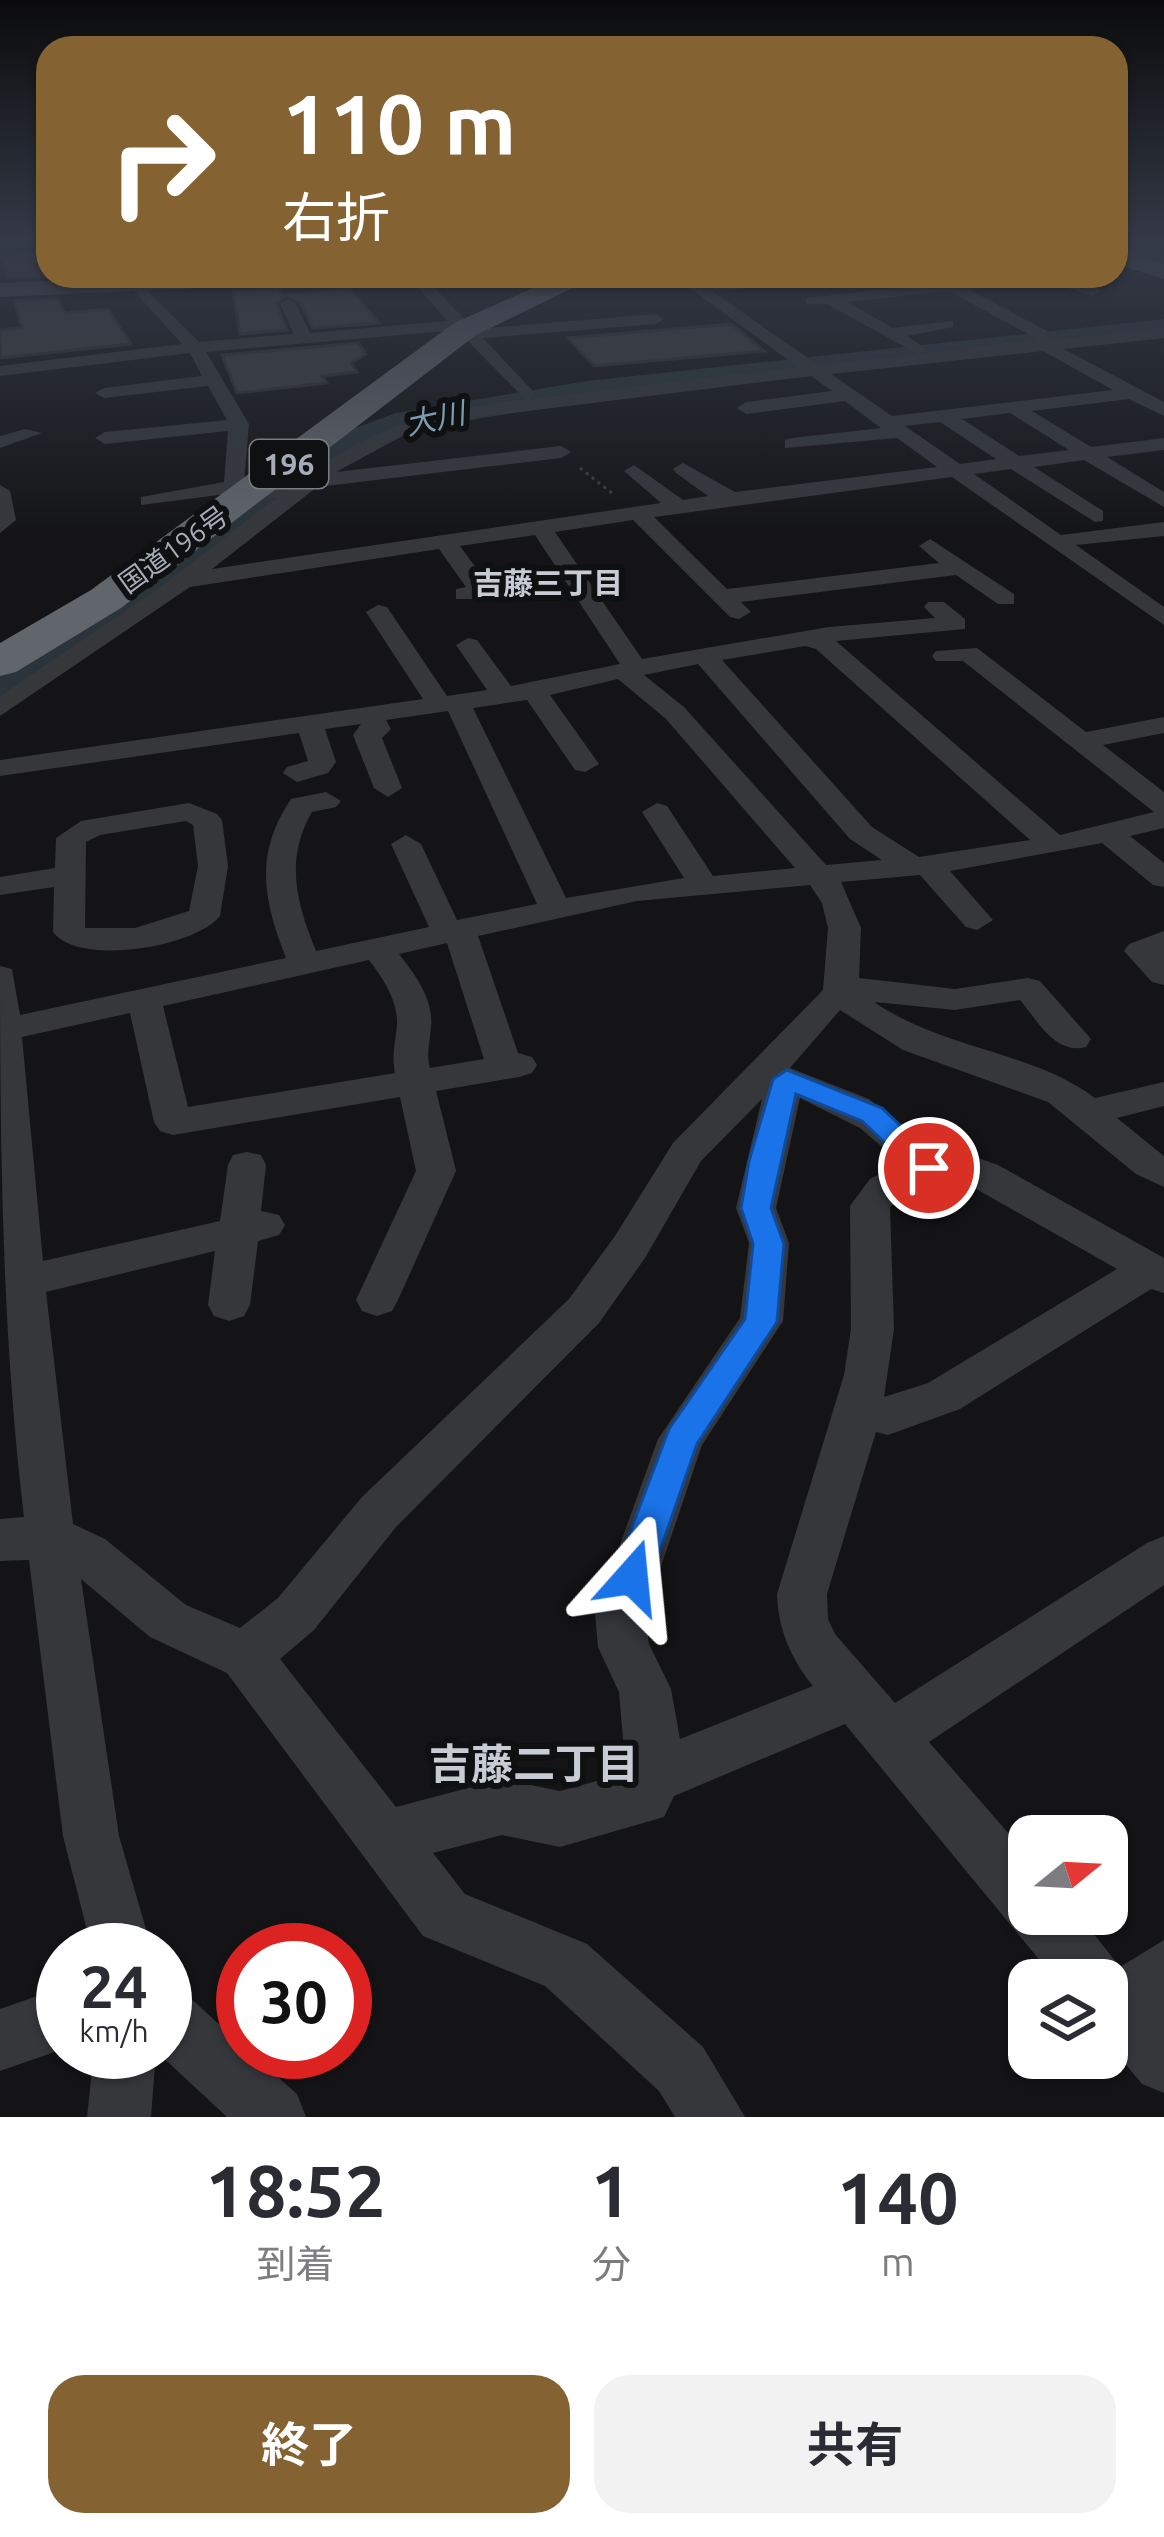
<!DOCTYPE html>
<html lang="ja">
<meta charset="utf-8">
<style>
body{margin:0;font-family:Ubuntu,"Noto Sans JP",sans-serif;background:#f2f2f3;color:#2b2b33;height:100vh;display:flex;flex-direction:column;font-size:45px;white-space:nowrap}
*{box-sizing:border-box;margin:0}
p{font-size:39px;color:#7c7c81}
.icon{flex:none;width:66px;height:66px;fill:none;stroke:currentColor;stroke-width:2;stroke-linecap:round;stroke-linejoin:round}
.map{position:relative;height:2117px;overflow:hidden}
.panel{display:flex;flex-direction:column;background:#fff;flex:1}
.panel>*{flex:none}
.guide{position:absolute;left:36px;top:36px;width:1092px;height:252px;border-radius:36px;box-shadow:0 3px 9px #0004;background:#856231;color:#fff;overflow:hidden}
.needle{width:78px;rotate:72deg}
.tools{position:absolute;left:1008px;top:1815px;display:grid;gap:24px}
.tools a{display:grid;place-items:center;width:120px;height:120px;border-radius:24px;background:#fff;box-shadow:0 3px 9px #0004;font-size:60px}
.speed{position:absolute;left:36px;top:1923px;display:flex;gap:24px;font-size:60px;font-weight:700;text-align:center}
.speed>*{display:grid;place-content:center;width:156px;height:156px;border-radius:50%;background:#fff;box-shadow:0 3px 9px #0004;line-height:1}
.speed small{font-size:30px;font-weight:400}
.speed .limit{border:18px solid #d22;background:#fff;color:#111}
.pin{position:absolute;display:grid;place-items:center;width:102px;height:102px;color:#fff;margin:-51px;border:6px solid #fff;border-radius:50%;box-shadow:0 3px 12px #0007}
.me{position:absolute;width:132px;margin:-66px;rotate:18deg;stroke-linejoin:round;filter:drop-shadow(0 0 9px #0008)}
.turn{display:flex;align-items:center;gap:42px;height:252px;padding:0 48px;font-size:54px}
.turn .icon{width:156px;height:156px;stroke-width:2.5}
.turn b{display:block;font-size:84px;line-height:102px}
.eta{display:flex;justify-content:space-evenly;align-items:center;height:204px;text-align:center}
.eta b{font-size:72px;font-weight:700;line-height:84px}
.action{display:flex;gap:24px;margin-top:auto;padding:24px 48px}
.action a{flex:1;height:138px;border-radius:36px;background:#856231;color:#fff;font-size:48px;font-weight:700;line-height:138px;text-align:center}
.action a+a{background:#f2f2f3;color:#2b2b33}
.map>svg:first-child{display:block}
</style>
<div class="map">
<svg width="1164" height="2117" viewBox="0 0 1164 2117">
<rect width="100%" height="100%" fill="#141416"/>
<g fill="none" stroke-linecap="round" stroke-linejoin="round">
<path fill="#2a343a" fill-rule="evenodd" d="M1116,241L1164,256V273L1116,256Z
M1164,319V337L587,401L415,429L366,447L152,610L16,702L0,706V672L122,592L342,433L396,413L587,381Z"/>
</g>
<path fill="#3e4043" stroke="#2e2f32" stroke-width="3" d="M35,252L47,277L8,278L1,256Z
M279,289L281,295L350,289L379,323L313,328L300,302L286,295L276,303L287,330L240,334L233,291Z
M58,299L65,313L108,309L131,344L0,358V330L22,328L14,301Z
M731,324L764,351L594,366L568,338Z
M358,343L366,354L351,363L357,372L322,376L327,383L237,393L222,355Z"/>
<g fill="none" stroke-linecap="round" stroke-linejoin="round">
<path stroke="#3b3e42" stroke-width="3" stroke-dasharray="3 4.5" stroke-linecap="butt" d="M580,468L612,493"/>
<path fill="#35373b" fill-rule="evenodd" d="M1116,241H1133L1164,254V263Z
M407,276H423L474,329L656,314L664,319L656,324L483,338L532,390L535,394L529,399L798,367L673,276H691L700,282L848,276L841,282L712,291L818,365L918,354L827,304H806V298L999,276H1072L1098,288L1101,291L1093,296L1042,280L968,289L1047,331L1049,340L1164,328V338L1064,349L1164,402V416L1129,399L1032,411L1091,447L1164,438V450L1107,457L1164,492V507L1084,460L1034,467L1103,511V521L1095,522L1011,469L974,474L1061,535L1164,522V536L1076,545L1164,607V625L952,477L654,517L727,589L939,563L919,546L930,539L1014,594V604H998L956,575L741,602L751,612L739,619L730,617L633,520L555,532L642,659L829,627L935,618L924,607L928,602H944L965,619V629L836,641L1060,835L1154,812L963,661H936L932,656L936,651L977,648L1086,732L1164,717V733L1103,745L1164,792V828L1130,836L1164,863V887L1153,885L1102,843L950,871L993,920L977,930L966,927L920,875L841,882L861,928L859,978L955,989L1028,978L1040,981L1091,1039L1086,1047C1055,1055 1038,1021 1020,1000L955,1010L874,1002C946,1051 1031,1050 1095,1098L1164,1082V1106L1117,1118L1164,1156V1187L1136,1174L1048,1102L903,1050L840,1010L790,1068L869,1099L937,1152H961L998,1165L1164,1258V1293L1151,1289L960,1409L888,1435L876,1432L827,1594L828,1619L835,1634L895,1703L1147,1543L1164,1536V1585L929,1742L1029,1857V1914H1078L1120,1967L1164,1940V2093L1142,2084L1107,2042V1980H1056L845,1724L674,1796L664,1817L560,1847L502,1835L433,1853L465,1894L587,1944L703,2047L745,2117H675L659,2091L545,1986L423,1936L227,1673L150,1637L81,1579L119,1836L152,1950H92L63,1836L29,1560L0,1561V1519L24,1517C2,1333 0,1151 0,966L12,969L20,1015L286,958C263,899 254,854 291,799L326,792L341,801L336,807L312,812C284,860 297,904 316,951L429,927L391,844L406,835L421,844L457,920L537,904L448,711L386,720L391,729L382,738L402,788L388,797L374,788L353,735L361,724L325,729L336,762L328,773L297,782L283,773L287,767L308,761L299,733L0,776V760L423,699L366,612L378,605L387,607L447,696L487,690L456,645L468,638L477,640L511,686L620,664L535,535L460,546L494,592L482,599H456V589L466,587L439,549L190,587L0,716V696L159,588L276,498L234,493L141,505V497L224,482L228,431L105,444L95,438L105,432L227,420L208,386L104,398L95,393L104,388L202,376L190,353L0,376V366L182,344L134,291V285L139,283L199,342L294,334L280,304L288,299L296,304L310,333L448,321ZM949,291L1037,339L918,354L927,349L907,336L953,327V321L893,328L847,302ZM457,330L525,399C421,413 370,426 286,491L244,482L249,424L206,352ZM1043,351L1113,390L892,416L831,374ZM811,376L832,391L746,402L737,408L746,414L845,401L881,428L792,438L785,440V448L897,438L937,467L735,492L683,463L673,469L676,473L708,496L683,500L634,465L624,471L661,503L212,569L317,487L561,458L571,452L561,446L336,472L408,433L463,419ZM1010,413L1069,450L1019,456L962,419ZM940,422L996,459L960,464L905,426ZM805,646L816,649L1030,840L919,857L872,827L722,660ZM698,664L850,839L882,860L826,865L684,707L644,675ZM618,679L666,719L795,868L713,876L667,806L657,803L642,812L684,878L566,898L473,708L527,700L575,770L585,772L599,764L550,695ZM810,885L822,903L828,928L823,990L673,1143L615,1236L569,1299L362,1497L278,1598L240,1628L186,1605L105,1539L73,1524L46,1292L215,1251L208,1305L214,1316L229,1321L244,1316L250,1305L258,1241L279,1235L285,1225L279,1215L261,1211L266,1165L261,1155L247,1152L233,1155L228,1165L220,1221L43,1261L22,1037L130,1013L154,1122L160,1131L173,1135L400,1097L416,1171L356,1300L362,1311L377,1316L392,1311L398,1300L456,1171L436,1091L519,1077L532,1073L537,1065L532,1057L518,1053L478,936L637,901ZM447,943L484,1059L430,1068C426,1053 430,1042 431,1027C434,1000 415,974 399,954ZM369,960C383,978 398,1001 397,1024C396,1042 391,1054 395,1073L188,1107L163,1006ZM800,1098L860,1128L901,1163L870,1179L850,1206L851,1329L844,1375L777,1594C778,1629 791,1659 813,1686L680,1739L671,1689L649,1644L645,1614L702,1445L783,1321L789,1243L776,1208ZM762,1099L736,1208L749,1243L740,1318L658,1439L595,1614L598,1647L619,1692L626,1773L560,1791L502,1779L396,1807L280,1659L314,1630L396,1527L599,1323L645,1258L701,1161ZM957,1178L1117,1269L928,1383L884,1397L894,1329L890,1207L922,1184Z
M25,429L42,433L0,448V436Z
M0,485L10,491L16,520L0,533Z
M189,803L217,814L222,820L228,866L220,916C196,947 79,967 53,932L54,887L0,895V877L55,868L56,838L81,821ZM186,821L193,825L198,866L189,911L135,928H85L86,842L100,835Z
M1164,931V985L1152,982L1124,951L1129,944Z
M165,1986L187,1995L243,2046V2052H250L297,2094L306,2117H227L157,2052H165Z
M63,1987V2049L0,2071V2009Z
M94,2052H156L151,2117H87Z"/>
<path fill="#43464b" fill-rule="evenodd" d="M180,276H347L336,282L0,297V283Z"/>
<path fill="#51545a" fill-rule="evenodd" d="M1116,249L1164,264V279L1116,264Z"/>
<path fill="#61656c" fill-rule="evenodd" d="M560,276H597L476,335L121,608L16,672L0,676V643L91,590L454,323Z"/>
</g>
<linearGradient id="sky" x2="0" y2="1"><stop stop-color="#0b0b0c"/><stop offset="0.45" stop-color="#343a47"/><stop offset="1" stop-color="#343a47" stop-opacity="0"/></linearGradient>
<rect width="1164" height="538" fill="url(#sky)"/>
<path fill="#1a73e8" stroke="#114b97" stroke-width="3" d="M787,1070L882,1108L944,1168L929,1178L919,1175L862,1121L796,1094L771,1208L784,1244L777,1322L697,1444L651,1577L645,1589L632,1594L619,1589L613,1577L669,1429L745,1319L753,1244L741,1208L749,1161L773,1079Z"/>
<g text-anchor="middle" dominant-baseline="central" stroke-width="12" stroke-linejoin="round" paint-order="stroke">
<g font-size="27" fill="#a6acb7" stroke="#0f1011">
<text transform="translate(173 549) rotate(-36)">国道196号</text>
</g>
<g font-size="30" font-style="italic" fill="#7c9cb2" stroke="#0f1011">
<text transform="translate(435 418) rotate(-12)">大川</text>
</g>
<rect fill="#0f1011" stroke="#797d85" stroke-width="3" x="250" y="440" width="78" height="48" rx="9"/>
<g font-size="30" font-weight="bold" fill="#a6acb7">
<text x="289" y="464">196</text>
</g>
<g font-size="30" font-weight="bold" fill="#c7cbd3" stroke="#0f1011">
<text x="548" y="583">吉藤三丁目</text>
</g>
<g font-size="42" font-weight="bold" fill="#c7cbd3" stroke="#0f1011">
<text x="534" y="1763">吉藤二丁目</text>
</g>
</g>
</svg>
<div class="tools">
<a><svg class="needle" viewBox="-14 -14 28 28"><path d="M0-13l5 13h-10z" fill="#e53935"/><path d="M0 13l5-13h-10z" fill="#7c7c81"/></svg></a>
<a><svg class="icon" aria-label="layers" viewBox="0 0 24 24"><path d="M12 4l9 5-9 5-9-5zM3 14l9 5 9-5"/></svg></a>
</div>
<div class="speed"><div>24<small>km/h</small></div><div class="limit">30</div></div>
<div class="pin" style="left:929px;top:1168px;background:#d93025"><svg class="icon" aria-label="arrive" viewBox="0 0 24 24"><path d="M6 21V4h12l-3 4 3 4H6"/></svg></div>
<svg class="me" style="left:632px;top:1577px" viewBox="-20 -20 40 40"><path d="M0-17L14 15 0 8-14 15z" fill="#1a73e8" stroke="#fff" stroke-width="4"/></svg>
<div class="guide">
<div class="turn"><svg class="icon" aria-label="right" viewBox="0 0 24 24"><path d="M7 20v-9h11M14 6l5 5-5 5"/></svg><div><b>110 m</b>右折</div></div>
</div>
</div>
<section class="panel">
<div class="eta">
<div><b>18:52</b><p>到着</p></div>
<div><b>1</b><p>分</p></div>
<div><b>140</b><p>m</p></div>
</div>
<div class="action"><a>終了</a><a>共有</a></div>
</section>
